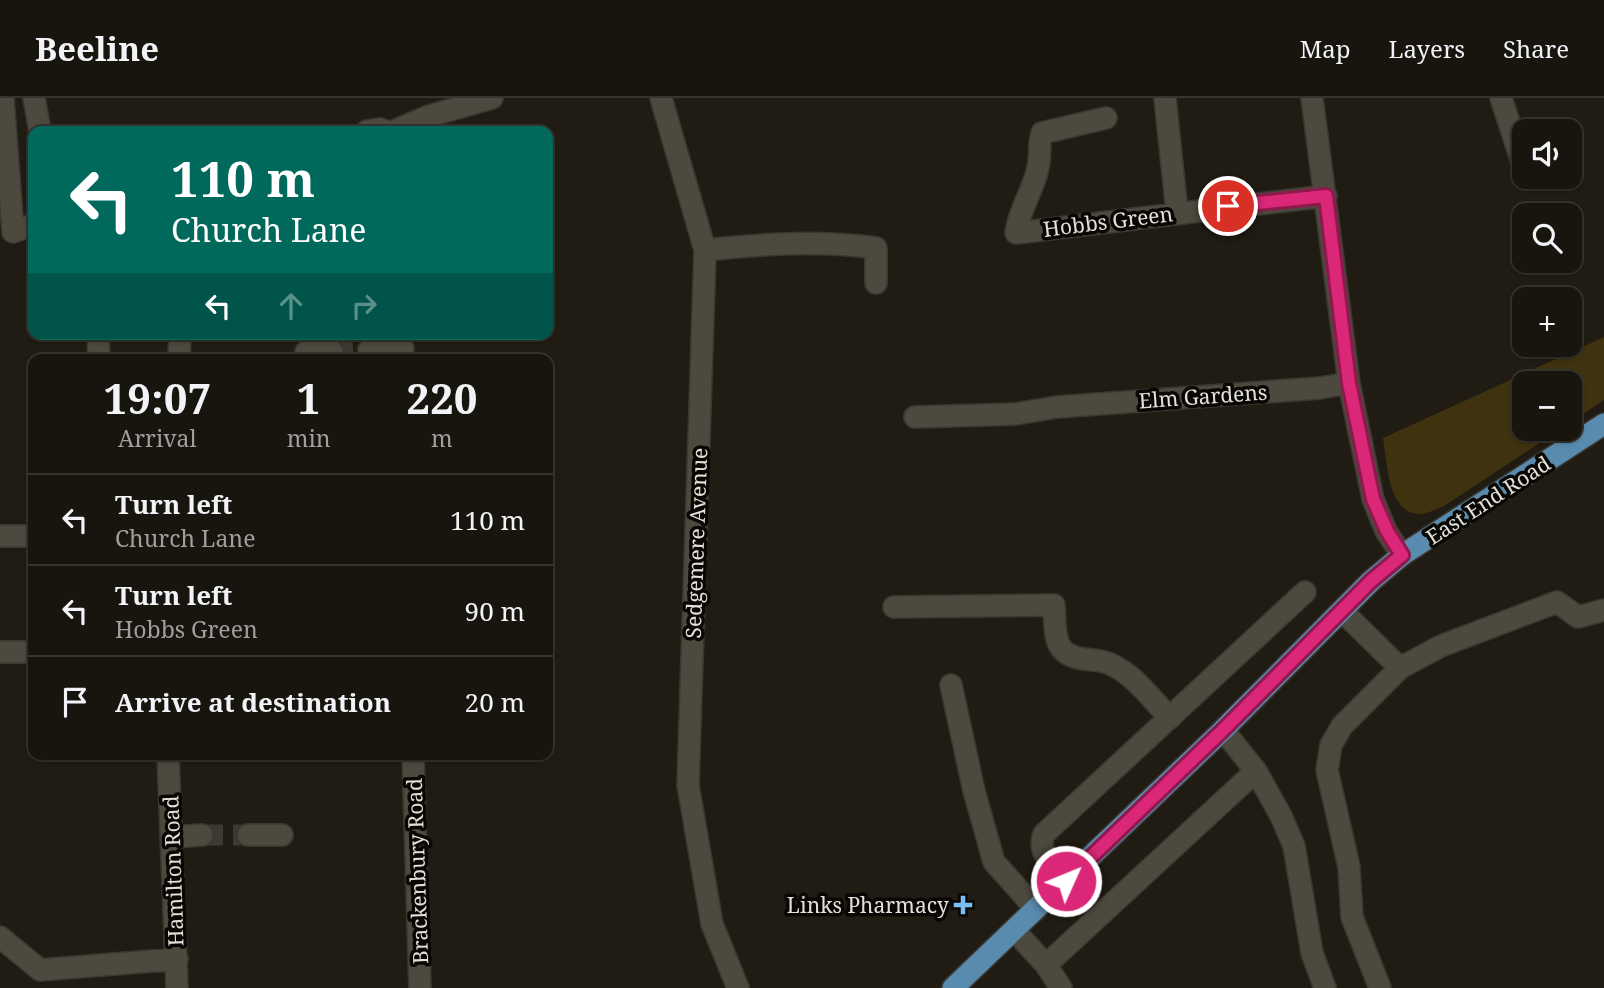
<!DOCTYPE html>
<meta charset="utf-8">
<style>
body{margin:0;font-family:"Noto Serif",serif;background:#25221c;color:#f1f3f6;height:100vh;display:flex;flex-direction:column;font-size:26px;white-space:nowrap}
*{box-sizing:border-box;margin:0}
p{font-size:23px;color:#9f9f9e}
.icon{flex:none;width:38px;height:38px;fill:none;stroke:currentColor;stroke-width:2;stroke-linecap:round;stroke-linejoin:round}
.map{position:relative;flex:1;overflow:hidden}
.details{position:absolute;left:28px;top:256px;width:525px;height:406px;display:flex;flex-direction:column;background:#18150e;border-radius:14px;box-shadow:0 2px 5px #0004,0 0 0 2px #36342e}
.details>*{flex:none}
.banner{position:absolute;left:28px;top:28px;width:525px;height:214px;border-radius:14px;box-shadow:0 2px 5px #0004,0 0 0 2px #36342e;background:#00695c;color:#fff;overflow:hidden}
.tools{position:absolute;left:1512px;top:21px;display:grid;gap:14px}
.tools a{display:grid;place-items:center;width:70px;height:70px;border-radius:14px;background:#18150e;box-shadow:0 2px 5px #0004,0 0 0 2px #36342e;font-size:35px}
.pin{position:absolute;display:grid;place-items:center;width:60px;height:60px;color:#fff;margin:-30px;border:4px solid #fff;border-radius:50%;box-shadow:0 2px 7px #0007}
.me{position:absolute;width:77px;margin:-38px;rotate:46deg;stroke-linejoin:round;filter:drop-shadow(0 0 5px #0008)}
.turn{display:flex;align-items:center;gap:24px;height:147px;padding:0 28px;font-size:32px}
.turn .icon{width:91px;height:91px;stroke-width:2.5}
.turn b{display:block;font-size:49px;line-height:60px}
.lanes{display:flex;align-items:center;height:66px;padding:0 28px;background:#0003;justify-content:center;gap:35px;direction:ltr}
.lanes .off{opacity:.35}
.eta{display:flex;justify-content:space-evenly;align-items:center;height:119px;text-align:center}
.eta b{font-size:42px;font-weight:700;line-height:49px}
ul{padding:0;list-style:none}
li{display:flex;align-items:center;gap:21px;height:91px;padding:0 28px;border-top:2px solid #36342e}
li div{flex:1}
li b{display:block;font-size:26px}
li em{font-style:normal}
header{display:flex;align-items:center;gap:42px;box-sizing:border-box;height:98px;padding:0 35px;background:#18150e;border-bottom:2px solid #36342e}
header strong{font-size:33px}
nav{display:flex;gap:38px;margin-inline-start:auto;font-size:24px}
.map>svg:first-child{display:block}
</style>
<header>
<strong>Beeline</strong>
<nav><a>Map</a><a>Layers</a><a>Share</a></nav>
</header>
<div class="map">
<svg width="1604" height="890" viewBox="0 0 1604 890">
<rect width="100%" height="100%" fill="#201c13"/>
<path fill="#3e320f" d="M1604,239V302L1570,325V285H1524V331H1561L1444,408C1436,411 1426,417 1417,416C1387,412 1387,363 1383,340Z"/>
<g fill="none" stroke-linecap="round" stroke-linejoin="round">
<path stroke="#3d3931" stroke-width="21" stroke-dasharray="21 10" stroke-linecap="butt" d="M332,253L369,252
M202,737H248"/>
<defs>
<path id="minor" d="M3,0L13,134L33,127
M34,0L40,33
M661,0L705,152L688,687L712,826L738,890
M1165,0L1177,114
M1312,0L1349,285L1373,401L1386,433L1402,457
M1501,0L1524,70
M1106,20L1042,35C1038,47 1041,57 1038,69C1034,92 1019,111 1016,135L1326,98
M367,33L380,31L385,33
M394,33L429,18L492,0
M705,152C761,146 820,142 876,150V185
M98,236L99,261
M369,252L403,251
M306,254L332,253
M179,261L180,236
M915,319L1016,316L1057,309L1320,290L1349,285
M0,438H33
M894,509L1054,507C1056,534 1051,556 1083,561C1092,562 1102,562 1110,566C1134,576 1152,602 1170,620
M1342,513L1400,570L1342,628L1331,647L1327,672L1349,769L1352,819L1380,890
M0,554H33
M1400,570L1441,548L1557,504L1578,519L1604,512
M951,587L974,693L994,764L1036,811
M1223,632L1256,673L1281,718L1294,748L1312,855L1325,890
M168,656L177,890
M413,656L420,890
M248,737H282
M171,739L202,737
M1066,783C1055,769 1036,755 1044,736L1305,494
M1014,832L1046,867L1061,890
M0,839L40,872L177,861
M1046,867L1256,673"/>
<path id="major" d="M953,890L1223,632L1371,483L1402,457L1604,326"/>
</defs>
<use href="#minor" stroke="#3a3731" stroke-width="24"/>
<use href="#major" stroke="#3a3731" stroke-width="24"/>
<use href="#minor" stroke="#4c493e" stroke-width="21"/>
<use href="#major" stroke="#598bae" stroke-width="21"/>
</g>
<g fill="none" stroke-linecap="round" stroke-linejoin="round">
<defs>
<path id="route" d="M1066,783L1223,632L1371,483L1402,457L1387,433L1373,401L1349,285L1326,98L1228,108"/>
</defs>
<use href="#route" stroke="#8e194d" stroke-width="18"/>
<use href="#route" stroke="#db2777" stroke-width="12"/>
</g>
<path fill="#78bff7" stroke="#080704" stroke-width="2.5" d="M959.5 796.5h7v7h7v7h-7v7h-7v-7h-7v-7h7z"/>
<g text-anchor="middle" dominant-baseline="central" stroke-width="7" stroke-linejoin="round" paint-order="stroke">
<g font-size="21" fill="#e2e0d9" stroke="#080704">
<text transform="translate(1108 123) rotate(-7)">Hobbs Green</text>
<text transform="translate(1203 298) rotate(-4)">Elm Gardens</text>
<text transform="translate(1488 402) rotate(-33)">East End Road</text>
<text transform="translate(696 445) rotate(-88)">Sedgemere Avenue</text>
<text transform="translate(173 773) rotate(-92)">Hamilton Road</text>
<text transform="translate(417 773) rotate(-92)">Brackenbury Road</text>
</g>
<g font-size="21" fill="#e2e0d9" stroke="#080704" text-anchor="end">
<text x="949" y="807">Links Pharmacy</text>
</g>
</g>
</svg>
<div class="tools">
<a><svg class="icon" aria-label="sound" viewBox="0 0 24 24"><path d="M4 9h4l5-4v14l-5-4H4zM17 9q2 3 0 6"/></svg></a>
<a><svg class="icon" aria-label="search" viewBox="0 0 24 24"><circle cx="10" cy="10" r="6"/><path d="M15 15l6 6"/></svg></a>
<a>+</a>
<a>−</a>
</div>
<div class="pin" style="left:1228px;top:108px;background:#d93025"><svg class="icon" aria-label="arrive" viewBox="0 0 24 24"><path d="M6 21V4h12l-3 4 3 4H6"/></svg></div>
<svg class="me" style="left:1066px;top:783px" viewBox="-20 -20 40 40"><circle r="17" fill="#db2777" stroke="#fff" stroke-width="3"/><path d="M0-11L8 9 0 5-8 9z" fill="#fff"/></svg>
<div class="banner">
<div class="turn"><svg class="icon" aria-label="left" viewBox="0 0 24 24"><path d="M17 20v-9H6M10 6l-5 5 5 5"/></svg><div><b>110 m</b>Church Lane</div></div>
<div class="lanes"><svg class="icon" aria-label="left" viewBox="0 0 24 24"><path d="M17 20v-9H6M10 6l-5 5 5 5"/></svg><svg class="icon off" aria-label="ahead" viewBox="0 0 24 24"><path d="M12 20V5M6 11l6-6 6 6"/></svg><svg class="icon off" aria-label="right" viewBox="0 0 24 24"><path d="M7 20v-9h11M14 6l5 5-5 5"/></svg></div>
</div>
<section class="details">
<div class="eta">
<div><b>19:07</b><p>Arrival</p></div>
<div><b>1</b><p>min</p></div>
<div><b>220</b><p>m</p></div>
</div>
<ul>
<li><svg class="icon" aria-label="left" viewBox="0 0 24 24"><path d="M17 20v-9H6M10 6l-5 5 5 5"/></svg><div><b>Turn left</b><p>Church Lane</p></div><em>110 m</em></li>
<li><svg class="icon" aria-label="left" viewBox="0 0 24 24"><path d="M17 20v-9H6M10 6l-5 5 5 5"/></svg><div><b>Turn left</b><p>Hobbs Green</p></div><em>90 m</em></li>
<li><svg class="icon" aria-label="arrive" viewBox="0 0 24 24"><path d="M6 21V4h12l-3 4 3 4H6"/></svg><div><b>Arrive at destination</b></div><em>20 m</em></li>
</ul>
</section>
</div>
